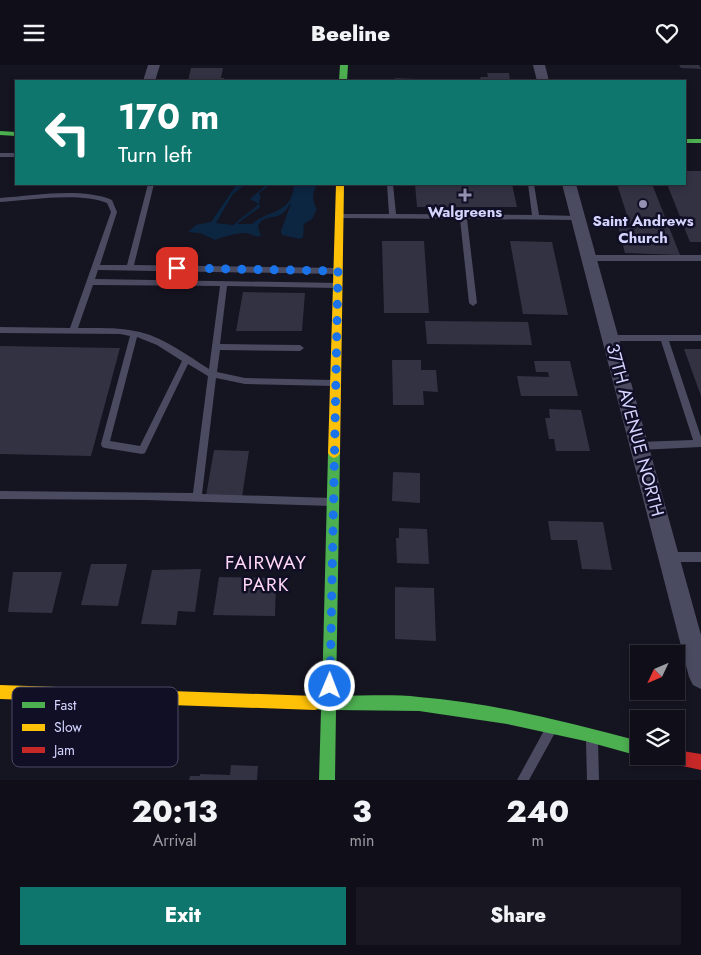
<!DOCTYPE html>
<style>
body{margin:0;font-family:Jost,sans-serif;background:#191822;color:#f1f3f6;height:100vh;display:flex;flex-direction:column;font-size:19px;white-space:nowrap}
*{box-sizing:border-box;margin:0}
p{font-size:16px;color:#9c9ca2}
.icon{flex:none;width:28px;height:28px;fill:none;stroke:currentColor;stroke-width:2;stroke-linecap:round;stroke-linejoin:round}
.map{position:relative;height:715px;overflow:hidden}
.details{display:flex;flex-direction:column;background:#100f19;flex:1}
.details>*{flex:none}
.top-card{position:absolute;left:15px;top:15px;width:671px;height:105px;border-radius:0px;box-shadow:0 2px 8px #0003,0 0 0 1px #302f38;background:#0f766e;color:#fff;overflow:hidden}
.needle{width:32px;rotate:226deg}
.buttons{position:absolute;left:630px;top:580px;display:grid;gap:10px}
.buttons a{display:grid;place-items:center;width:55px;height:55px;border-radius:0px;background:#100f19;box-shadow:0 2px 8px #0003,0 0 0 1px #302f38;font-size:25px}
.pin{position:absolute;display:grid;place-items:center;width:42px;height:42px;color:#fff;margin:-21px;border-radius:10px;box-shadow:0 2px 8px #0006}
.me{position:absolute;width:55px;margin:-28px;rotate:1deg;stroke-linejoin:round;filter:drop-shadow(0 0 4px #0008)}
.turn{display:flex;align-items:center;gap:18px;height:105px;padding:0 20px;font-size:22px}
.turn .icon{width:65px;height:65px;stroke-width:2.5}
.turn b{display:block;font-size:35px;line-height:42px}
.eta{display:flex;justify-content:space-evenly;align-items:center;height:85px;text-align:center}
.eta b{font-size:30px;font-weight:800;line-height:35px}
.action{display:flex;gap:10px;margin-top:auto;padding:10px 20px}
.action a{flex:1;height:58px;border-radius:0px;background:#0f766e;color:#fff;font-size:20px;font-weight:800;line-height:58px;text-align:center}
.action a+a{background:#191822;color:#f1f3f6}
header{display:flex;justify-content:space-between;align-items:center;height:65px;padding:0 20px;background:#100f19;font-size:22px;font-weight:800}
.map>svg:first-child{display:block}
</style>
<header><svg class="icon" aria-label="menu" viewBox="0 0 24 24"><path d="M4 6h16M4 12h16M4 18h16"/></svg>Beeline<svg class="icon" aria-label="heart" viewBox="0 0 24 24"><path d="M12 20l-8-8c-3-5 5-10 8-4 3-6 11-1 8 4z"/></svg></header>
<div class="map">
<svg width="701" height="715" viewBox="0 0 701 715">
<rect width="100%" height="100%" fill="#151421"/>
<path fill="#0c2541" d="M233,119H246L233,129L216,158L233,160L259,139L250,134L267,119H271L259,128L261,133L259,136L260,142L237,159H252C269,144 292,150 294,119H314L316,121C312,130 312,136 317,144L312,154L304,159L303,172L300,174L282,170L281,166L291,138C288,141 287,145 283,148C275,155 262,149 258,162L261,171C254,173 251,168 244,168C233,169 226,171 215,175L200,168L188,167L196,160L211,157L235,122Z"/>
<path fill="#333243" d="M679,0H699L701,4L681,3Z
M191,3H223L221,13H224V16H188Z
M487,8H509L510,15L478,16L481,12H488Z
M395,13L418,14V16H395Z
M685,106H701V177H690L667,119H685Z
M415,119H512L517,142H417Z
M617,119H652L680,190L625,188L618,161L631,163Z
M382,176H424L429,248H384Z
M510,176L552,177L568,250L523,249Z
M243,227L305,228L302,266H236Z
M425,256L528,257L532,280L427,279Z
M0,281L120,283L91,391L0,389Z
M684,284H701V331Z
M392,295H421V305H436L438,327L423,326L424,340H393Z
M534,296H570L578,331H521L517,311L549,312L548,307H536Z
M549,344L581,345L590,386H556L554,374H549L545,353H550Z
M214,385L249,386L242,432L206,431Z
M393,407L420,408V438L392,436Z
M548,456L603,457L612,505L582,504L577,475H551Z
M399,463L427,464L429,499L397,498L396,473H399Z
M91,499H127L118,541L81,540Z
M201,504L195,547L178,546L176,560L141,559L152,505Z
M13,507H62L52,548L8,547Z
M219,512L276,513L275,551L213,550Z
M395,522L434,523L436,576L395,574Z
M231,700L258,701L257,715H189L190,711H200V709L230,710Z"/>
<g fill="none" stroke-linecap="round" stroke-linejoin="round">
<path fill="#4a4b61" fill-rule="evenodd" d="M0,88H16V92H0Z
M148,119H154L134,200L338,203L342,206L338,209L98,205L95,214L340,218L341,220L340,222L337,223L227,221L220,279L300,280L304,283L300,286L220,285L217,307L245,313L333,315L337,318L333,321L245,319L216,313L202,429L331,433L334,434L336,437L334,440L331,441L146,435L0,434V426L193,428L208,311L188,299L145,388L142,389L105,383L102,382L101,379L130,271L120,269L0,268V262L70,263L111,147L107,138C80,127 30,135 0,137V133C34,131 80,122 112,135L117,147L100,200H127ZM93,220L220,221L209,304C188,291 165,273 140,267C120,262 99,263 78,263ZM137,272L157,280L182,296L140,381L110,376Z
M387,119H393L396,149L532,150L528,119H534L539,150L578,151L581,153L578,155L467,154L477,238L473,241L469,238L460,154L337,153V149H389Z
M589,190H701V196H589L585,193Z
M610,270H701V276H669L701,372V382L639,385L636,384L635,381L636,378L639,377L693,375L661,276H610L606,273Z
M670,487H701V497H670L666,495L665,492L666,489Z
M550,660L554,662L556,666L529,715H517L546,662Z
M592,670L596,672L598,676L599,715H587L586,676L588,672Z"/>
<path fill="#4a4b61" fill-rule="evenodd" d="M148,0H160L155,16H143Z
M533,0H545L549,16H537Z
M562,119H576L701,570V624L693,620L689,612Z"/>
<path fill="#4caf50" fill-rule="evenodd" d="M340,0H348L347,16H339Z
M0,66L16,67V71L0,70Z
M685,74H701V78H685Z
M334,383L338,385L340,388L336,631C364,631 392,629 419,632C494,638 567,657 639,676V691L585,676L507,659L419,646L336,645L335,715H319L321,645L310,643L308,638L310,633L322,631L328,388L330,385Z"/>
<path fill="#ffc107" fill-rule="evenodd" d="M336,119H344L340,388L338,391L334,393L330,391L328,388Z
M0,620L315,631L320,633L322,638L320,643L315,645L0,634Z"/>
<path fill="#c62828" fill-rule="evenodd" d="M676,685L701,689V705L659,696L657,691H676Z"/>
</g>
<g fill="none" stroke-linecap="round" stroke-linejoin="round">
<path stroke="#1a73e8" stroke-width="9" stroke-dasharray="0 16.2" d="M177,203L338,206L330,621"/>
</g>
<g fill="#9291b1" stroke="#100f26" stroke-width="2">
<path d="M462.5 122.5h5v5h5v5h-5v5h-5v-5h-5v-5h5z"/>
<circle cx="643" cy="139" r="5"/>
</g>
<g text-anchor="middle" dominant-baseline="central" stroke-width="5" stroke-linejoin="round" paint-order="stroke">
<g font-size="15" font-weight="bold" fill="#d5d5ff" stroke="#100f26">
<text x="465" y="147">Walgreens</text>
<text x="643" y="156">Saint Andrews<tspan x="643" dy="17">Church</tspan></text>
</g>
<g font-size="18" fill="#d5d5ff" stroke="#100f26">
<text transform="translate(635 365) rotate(75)">37TH AVENUE NORTH</text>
</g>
<g font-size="19" letter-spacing="1" fill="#ffd7f5" stroke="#100f26">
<text x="266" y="497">FAIRWAY<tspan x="266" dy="22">PARK</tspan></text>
</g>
</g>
<rect x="12" y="622" width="166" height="80" rx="8" fill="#100f26" stroke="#4b4a67" stroke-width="1"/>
<rect x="22" y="637" width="23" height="6" fill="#4caf50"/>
<rect x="22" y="659" width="23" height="7" fill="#ffc107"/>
<rect x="22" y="682" width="23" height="6" fill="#c62828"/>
<g font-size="14" fill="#d5d5ff">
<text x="54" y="645">Fast</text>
<text x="54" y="667">Slow</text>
<text x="54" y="690">Jam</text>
</g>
</svg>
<div class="buttons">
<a><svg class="needle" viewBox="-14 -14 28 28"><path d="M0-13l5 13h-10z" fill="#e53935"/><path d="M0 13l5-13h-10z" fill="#9c9ca2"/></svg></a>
<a><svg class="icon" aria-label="layers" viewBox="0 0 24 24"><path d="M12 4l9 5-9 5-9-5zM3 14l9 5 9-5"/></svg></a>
</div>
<div class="pin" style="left:177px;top:203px;background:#d93025"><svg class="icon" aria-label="arrive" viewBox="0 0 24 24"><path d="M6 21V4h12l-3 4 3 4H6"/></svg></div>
<svg class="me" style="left:330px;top:621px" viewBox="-20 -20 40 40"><circle r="17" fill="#1a73e8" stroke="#fff" stroke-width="3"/><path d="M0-11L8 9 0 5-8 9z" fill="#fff"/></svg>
<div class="top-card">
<div class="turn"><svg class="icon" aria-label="left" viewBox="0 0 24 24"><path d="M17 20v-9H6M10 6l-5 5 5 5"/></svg><div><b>170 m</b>Turn left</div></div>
</div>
</div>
<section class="details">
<div class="eta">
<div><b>20:13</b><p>Arrival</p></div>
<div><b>3</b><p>min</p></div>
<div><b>240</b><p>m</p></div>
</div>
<div class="action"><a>Exit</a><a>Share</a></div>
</section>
